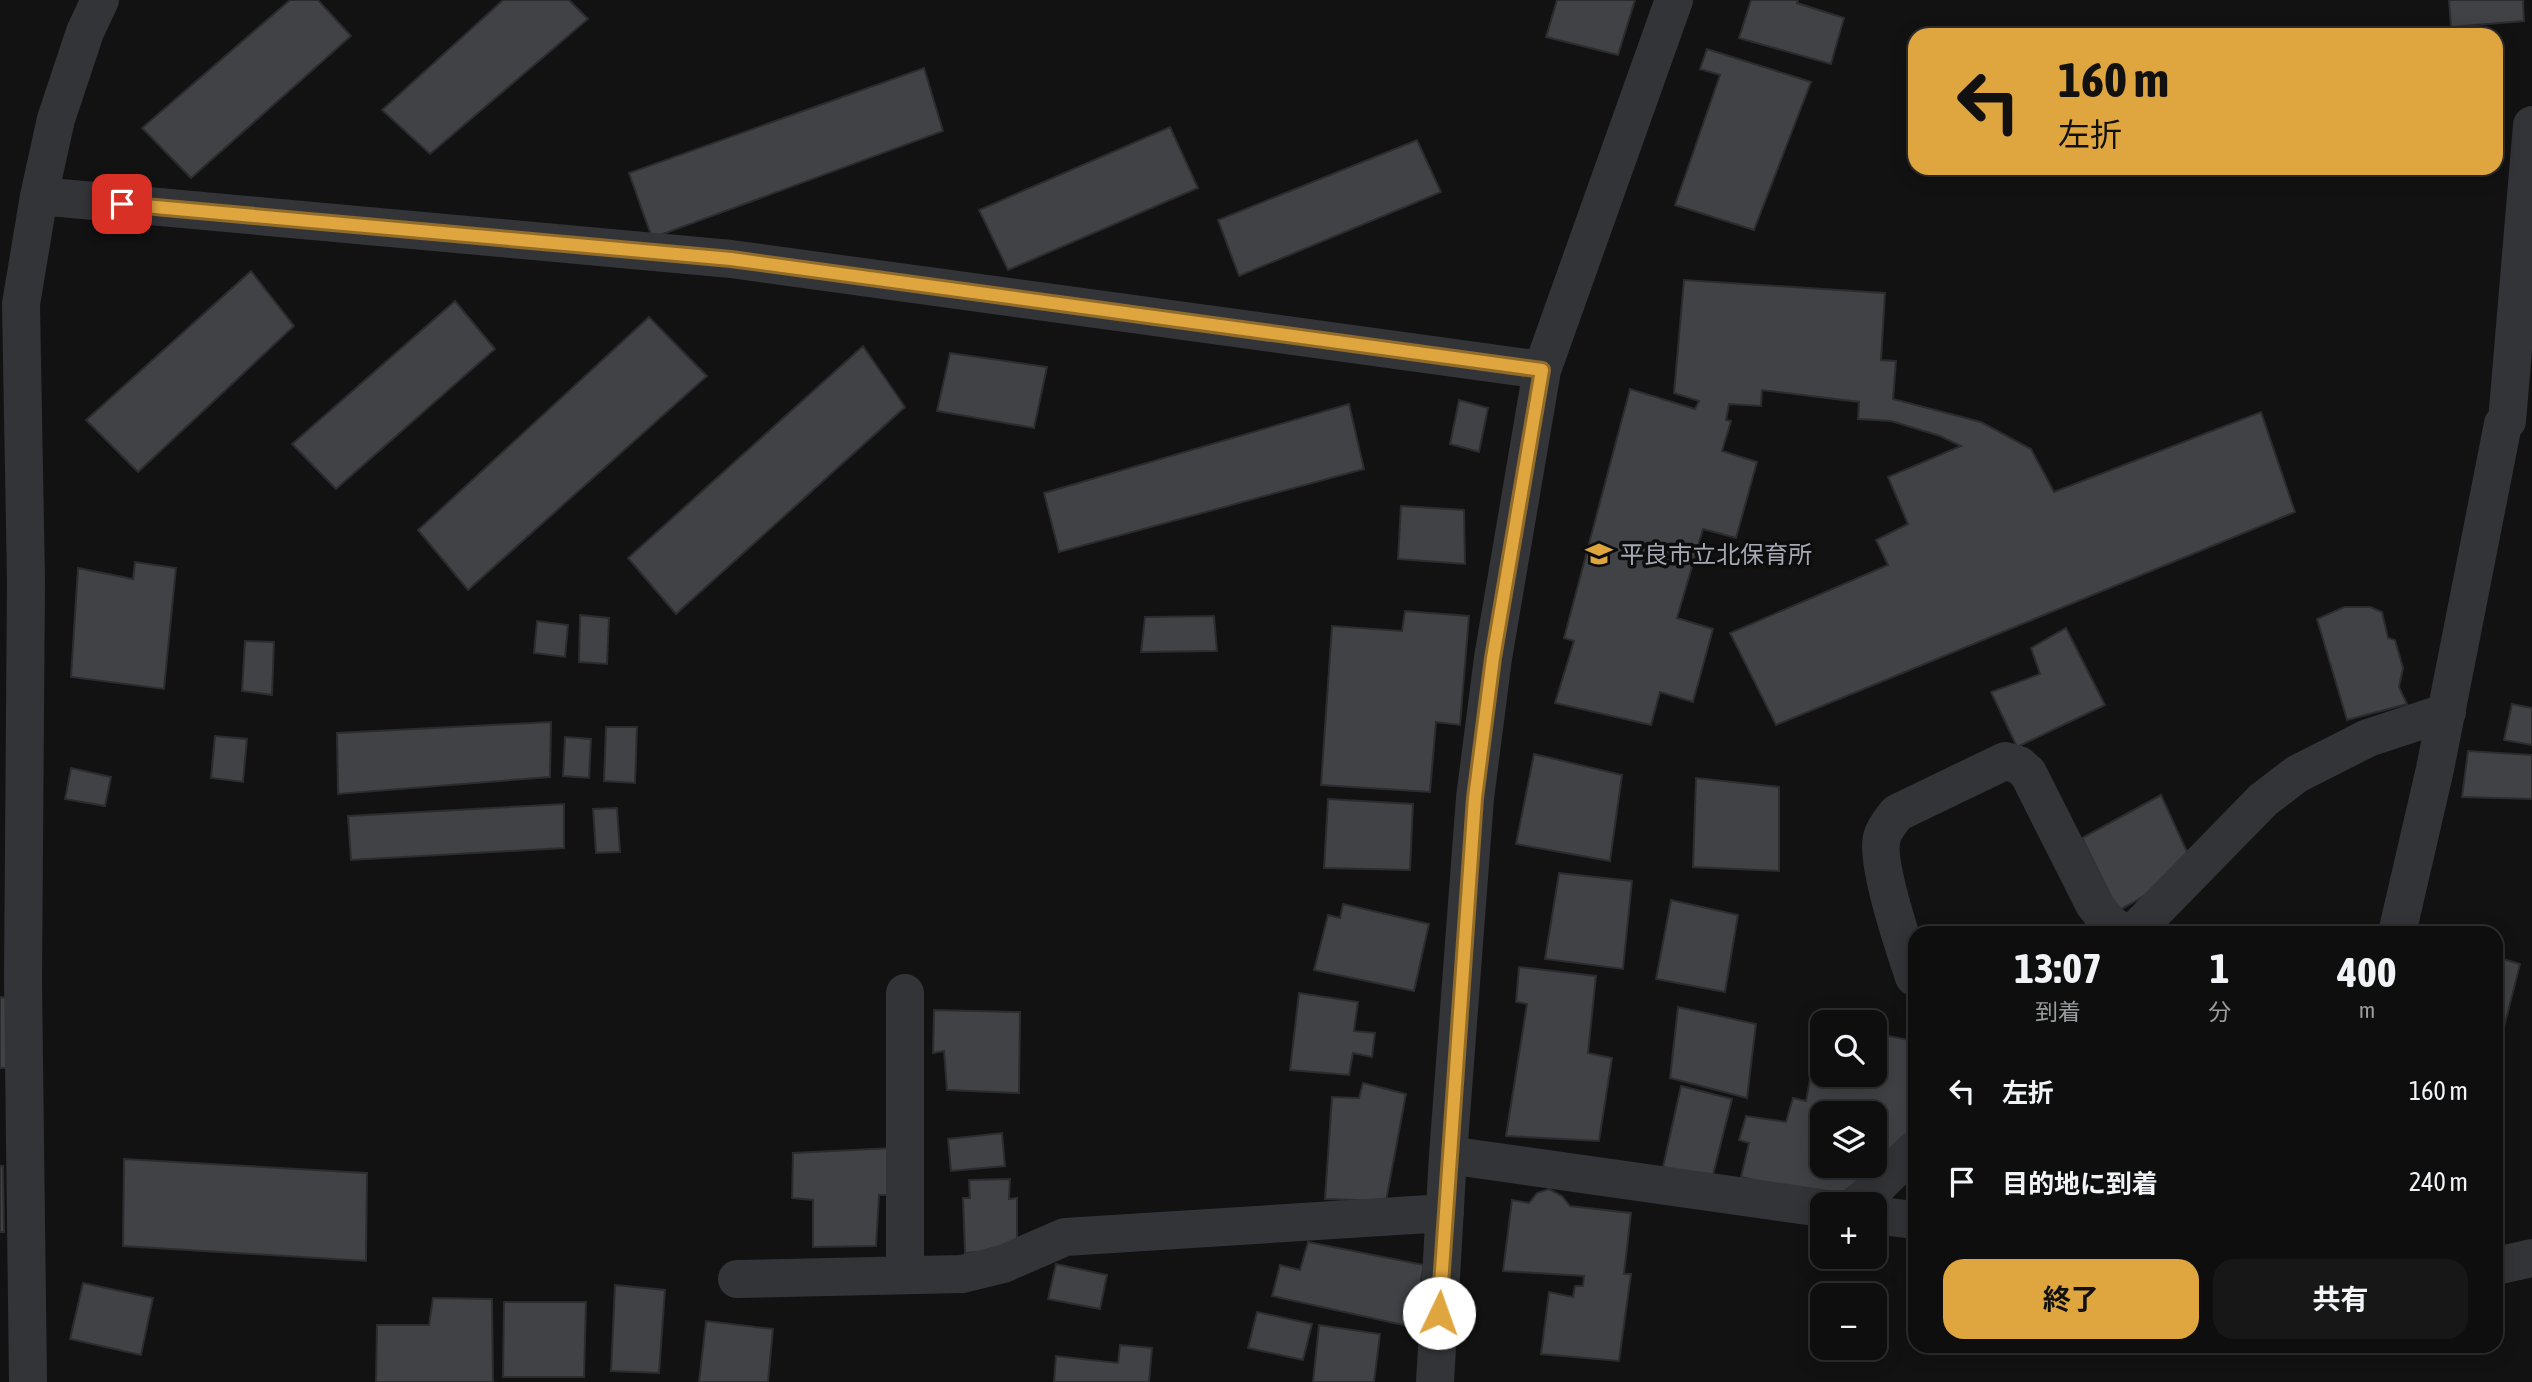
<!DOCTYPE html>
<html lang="ja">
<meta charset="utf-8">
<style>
body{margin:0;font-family:"Asap Condensed","Noto Sans JP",sans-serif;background:#171717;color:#f1f3f6;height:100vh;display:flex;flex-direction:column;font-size:26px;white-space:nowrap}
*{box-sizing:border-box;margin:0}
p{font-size:23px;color:#9b9c9e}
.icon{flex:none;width:38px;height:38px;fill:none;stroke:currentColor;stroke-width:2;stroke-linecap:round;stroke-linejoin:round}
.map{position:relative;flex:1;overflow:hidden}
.sheet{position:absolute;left:1908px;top:926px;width:595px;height:427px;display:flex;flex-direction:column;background:#0e0e0e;border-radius:21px;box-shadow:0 4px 18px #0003,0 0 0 2px #2e2e2e}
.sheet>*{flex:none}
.top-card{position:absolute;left:1908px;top:28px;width:595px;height:147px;border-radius:21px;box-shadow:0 4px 18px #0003,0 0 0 2px #2e2e2e;background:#dfa53f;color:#111;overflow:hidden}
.controls{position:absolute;left:1810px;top:1010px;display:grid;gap:14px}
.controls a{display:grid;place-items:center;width:77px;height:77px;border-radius:14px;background:#0e0e0e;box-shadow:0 4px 18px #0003,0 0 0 2px #2e2e2e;font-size:35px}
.pin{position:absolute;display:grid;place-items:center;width:60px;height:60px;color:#fff;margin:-30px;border-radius:14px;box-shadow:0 4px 10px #0006}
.me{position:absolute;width:77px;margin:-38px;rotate:3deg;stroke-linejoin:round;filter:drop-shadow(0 0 5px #0008)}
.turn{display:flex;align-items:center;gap:24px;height:147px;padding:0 35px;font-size:32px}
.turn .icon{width:91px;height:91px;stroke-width:2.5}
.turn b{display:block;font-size:49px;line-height:60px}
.eta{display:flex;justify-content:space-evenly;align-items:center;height:119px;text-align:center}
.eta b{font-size:42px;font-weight:700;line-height:49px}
.cta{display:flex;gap:14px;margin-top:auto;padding:14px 35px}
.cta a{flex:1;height:80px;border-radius:21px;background:#dfa53f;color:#111;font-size:28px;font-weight:700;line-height:80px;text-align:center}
.cta a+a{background:#171717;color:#f1f3f6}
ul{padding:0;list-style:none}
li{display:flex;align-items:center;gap:21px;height:91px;padding:0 35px}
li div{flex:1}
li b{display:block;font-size:26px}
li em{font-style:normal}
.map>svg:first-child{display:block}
</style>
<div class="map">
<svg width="2532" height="1382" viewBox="0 0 2532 1382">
<rect width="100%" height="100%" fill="#121213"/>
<path fill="#414246" stroke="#2c2c2f" stroke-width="2" fill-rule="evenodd" d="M290,0H318L351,36L191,178L142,128Z
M503,0H569L588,19L430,154L382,110Z
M1557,0H1635L1618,55L1546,37Z
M1751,0H1798L1797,3L1844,18L1831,64L1739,38Z
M2449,0H2523L2524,21L2451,27Z
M1707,49L1811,82L1754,230L1675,205L1720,75L1700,69Z
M924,68L943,131L652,238L629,173Z
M1170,127L1198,188L1008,270L979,210Z
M1417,140L1441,192L1239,276L1218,220Z
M251,271L294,326L138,472L86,420Z
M1684,280L1885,293L1881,360L1896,361L1893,399L1981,422L2031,449L2054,492L2261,412L2295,512L1776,725L1730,633L1888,565L1876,540L1908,524L1888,477L1961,446L1940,436L1891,421L1858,419L1859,402L1762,390L1761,406L1729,404L1726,420L1731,421L1722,451L1757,462L1736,538L1703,529L1677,618L1713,629L1693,702L1660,692L1651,725L1555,703L1574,641L1564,638L1630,389L1695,409L1699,401L1674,393Z
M455,301L495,349L336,489L292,444Z
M649,317L707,376L468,590L418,530Z
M863,346L905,407L676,614L628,558Z
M950,353L1047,367L1034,428L937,411Z
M1459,400L1488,408L1479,452L1450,444Z
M1349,404L1364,469L1059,552L1044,493Z
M1401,506L1464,510L1465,564L1398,559Z
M135,562L176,568L164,689L71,677L78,568L133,579Z
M2344,607H2370L2382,612L2388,638L2395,640L2403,668L2399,687L2407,704L2347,720L2317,619Z
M1405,611L1469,616L1460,725L1436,722L1430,792L1321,785L1332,626L1402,631Z
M580,615L609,618L607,664L579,662Z
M1214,616L1217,651L1141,652L1145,617Z
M537,621L568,625L565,657L534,653Z
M2066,628L2105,705L2017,747L1991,692L2040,674L2031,648Z
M245,641L274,642L272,695L242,691Z
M2512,704L2532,708V745L2504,740Z
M551,722L550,777L338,794L337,733Z
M606,727H637L635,783L604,781Z
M215,736L247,739L243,782L211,778Z
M565,737L591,739L589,778L563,776Z
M2468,751L2532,755V799L2462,797Z
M1534,754L1622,775L1610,861L1516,844Z
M71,768L111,777L105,806L65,799Z
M1696,778L1779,787V871L1693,867Z
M2161,795L2194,867L2118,911L2082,838Z
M1328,799L1413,804L1410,870L1324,868Z
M564,804V848L351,860L348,816Z
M617,808L620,852L596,853L593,809Z
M1559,873L1632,881L1623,969L1545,959Z
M1671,900L1738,915L1725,992L1656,979Z
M1343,904L1429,924L1414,991L1314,970L1328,915L1340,918Z
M2496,957L2520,964L2496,1059Z
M1519,967L1596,976L1588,1053L1612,1058L1599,1141L1506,1136L1527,1004L1516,1002Z
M1299,993L1358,1002L1354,1031L1375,1033L1372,1057L1353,1053L1349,1075L1290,1070Z
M0,997L10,998L8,1068H0Z
M1678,1007L1756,1024L1747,1098L1670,1078Z
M934,1010L1020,1012L1019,1093L947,1090L944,1051L933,1053Z
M1821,1022L1822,1074H1874V1033L1914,1041V1100L1904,1146L1834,1199L1741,1177L1749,1143L1739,1140L1746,1116L1786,1122L1793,1098L1806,1101ZM1822,1113H1874V1166H1822Z
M1363,1083L1406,1094L1386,1201L1325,1199L1332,1097L1359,1098Z
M1681,1086L1732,1099L1712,1179L1663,1167Z
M1002,1133L1005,1166L951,1171L948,1139Z
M891,1148V1195H879L876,1246L813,1247V1200L792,1198L793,1153Z
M124,1159L367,1173L366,1261L123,1246Z
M0,1166H3L4,1232H0Z
M1010,1179L1009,1199L1017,1198V1249L965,1253L963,1198H970L969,1180Z
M1549,1189L1562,1196L1570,1206L1631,1213L1624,1274H1631L1619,1361L1541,1354L1549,1292L1573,1297L1575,1286H1583L1584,1276L1503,1271L1512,1200L1529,1203L1537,1193Z
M1308,1242L1424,1265L1412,1327L1272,1296L1280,1265L1300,1270Z
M1056,1264L1107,1275L1100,1309L1048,1299Z
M83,1283L153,1298L141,1355L70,1339Z
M615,1285L665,1290L659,1373L611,1371Z
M433,1298L492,1299L493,1382H376L377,1325H429Z
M504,1302H586L584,1377H503Z
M1257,1312L1312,1324L1303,1360L1248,1348Z
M706,1321L773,1329L768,1382H699Z
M1319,1325L1380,1334L1374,1382H1313Z
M1120,1345L1152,1348L1149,1382H1054L1056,1356L1118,1363Z"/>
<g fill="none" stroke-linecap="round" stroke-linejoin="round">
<path stroke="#333438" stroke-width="38" d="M39,196L731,259L1542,370
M2133,933L2263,800L2297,774L2368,738L2447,712
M2397,933L2435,769L2503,424L2507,421L2532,125
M1914,977C1905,950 1875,862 1882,837C1885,827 1891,821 1897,813L2005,761L2019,765L2028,773L2094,904L2109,923L2124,933
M1448,1155L1822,1208
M1859,1204L1914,1150
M1874,1215L1914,1220
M2496,1266L2532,1258
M905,1275V993
M737,1279L962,1274L1003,1264L1065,1237L1445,1213
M28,1382L23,980L26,581L21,304L39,196L56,119L85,32L100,0
M1435,1382L1448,1155L1475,798L1493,658L1542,370L1674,0"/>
</g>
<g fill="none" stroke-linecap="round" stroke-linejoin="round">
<defs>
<path id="route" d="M122,204L731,259L1542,370L1493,658L1475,798L1439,1313"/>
</defs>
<use href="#route" stroke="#916b29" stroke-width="18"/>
<use href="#route" stroke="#dfa53f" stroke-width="12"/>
</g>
<defs>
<symbol id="school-bare" viewBox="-9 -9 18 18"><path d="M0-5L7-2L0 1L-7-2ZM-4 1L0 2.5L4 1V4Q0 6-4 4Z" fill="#dfa53f" stroke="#0d0d0e" stroke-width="2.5" paint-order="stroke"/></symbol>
</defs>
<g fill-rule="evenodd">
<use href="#school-bare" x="1580" y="535" width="38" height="38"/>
</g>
<g text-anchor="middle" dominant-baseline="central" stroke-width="7" stroke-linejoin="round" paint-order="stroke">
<g font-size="24" fill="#a5a9b3" stroke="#0d0d0e" text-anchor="start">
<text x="1620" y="554">平良市立北保育所</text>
</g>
</g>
</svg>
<div class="controls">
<a><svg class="icon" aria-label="search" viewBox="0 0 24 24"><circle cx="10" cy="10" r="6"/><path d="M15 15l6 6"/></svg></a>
<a><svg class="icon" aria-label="layers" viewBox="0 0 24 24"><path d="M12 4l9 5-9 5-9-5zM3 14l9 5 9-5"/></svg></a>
<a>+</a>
<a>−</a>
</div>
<div class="pin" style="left:122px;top:204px;background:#d93025"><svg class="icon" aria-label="arrive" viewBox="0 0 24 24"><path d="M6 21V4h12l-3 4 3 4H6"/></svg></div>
<svg class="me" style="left:1439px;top:1313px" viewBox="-20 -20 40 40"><circle r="19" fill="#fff"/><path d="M0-13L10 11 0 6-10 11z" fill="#dfa53f"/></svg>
<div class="top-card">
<div class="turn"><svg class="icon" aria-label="left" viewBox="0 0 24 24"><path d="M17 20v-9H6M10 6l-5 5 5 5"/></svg><div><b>160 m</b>左折</div></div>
</div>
<section class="sheet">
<div class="eta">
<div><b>13:07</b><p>到着</p></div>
<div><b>1</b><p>分</p></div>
<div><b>400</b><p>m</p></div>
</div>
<ul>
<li><svg class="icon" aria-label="left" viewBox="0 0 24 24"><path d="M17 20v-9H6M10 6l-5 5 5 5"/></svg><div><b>左折</b></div><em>160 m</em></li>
<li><svg class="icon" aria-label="arrive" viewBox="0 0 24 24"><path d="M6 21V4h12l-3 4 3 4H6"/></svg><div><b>目的地に到着</b></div><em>240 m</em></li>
</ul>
<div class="cta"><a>終了</a><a>共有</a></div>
</section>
</div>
